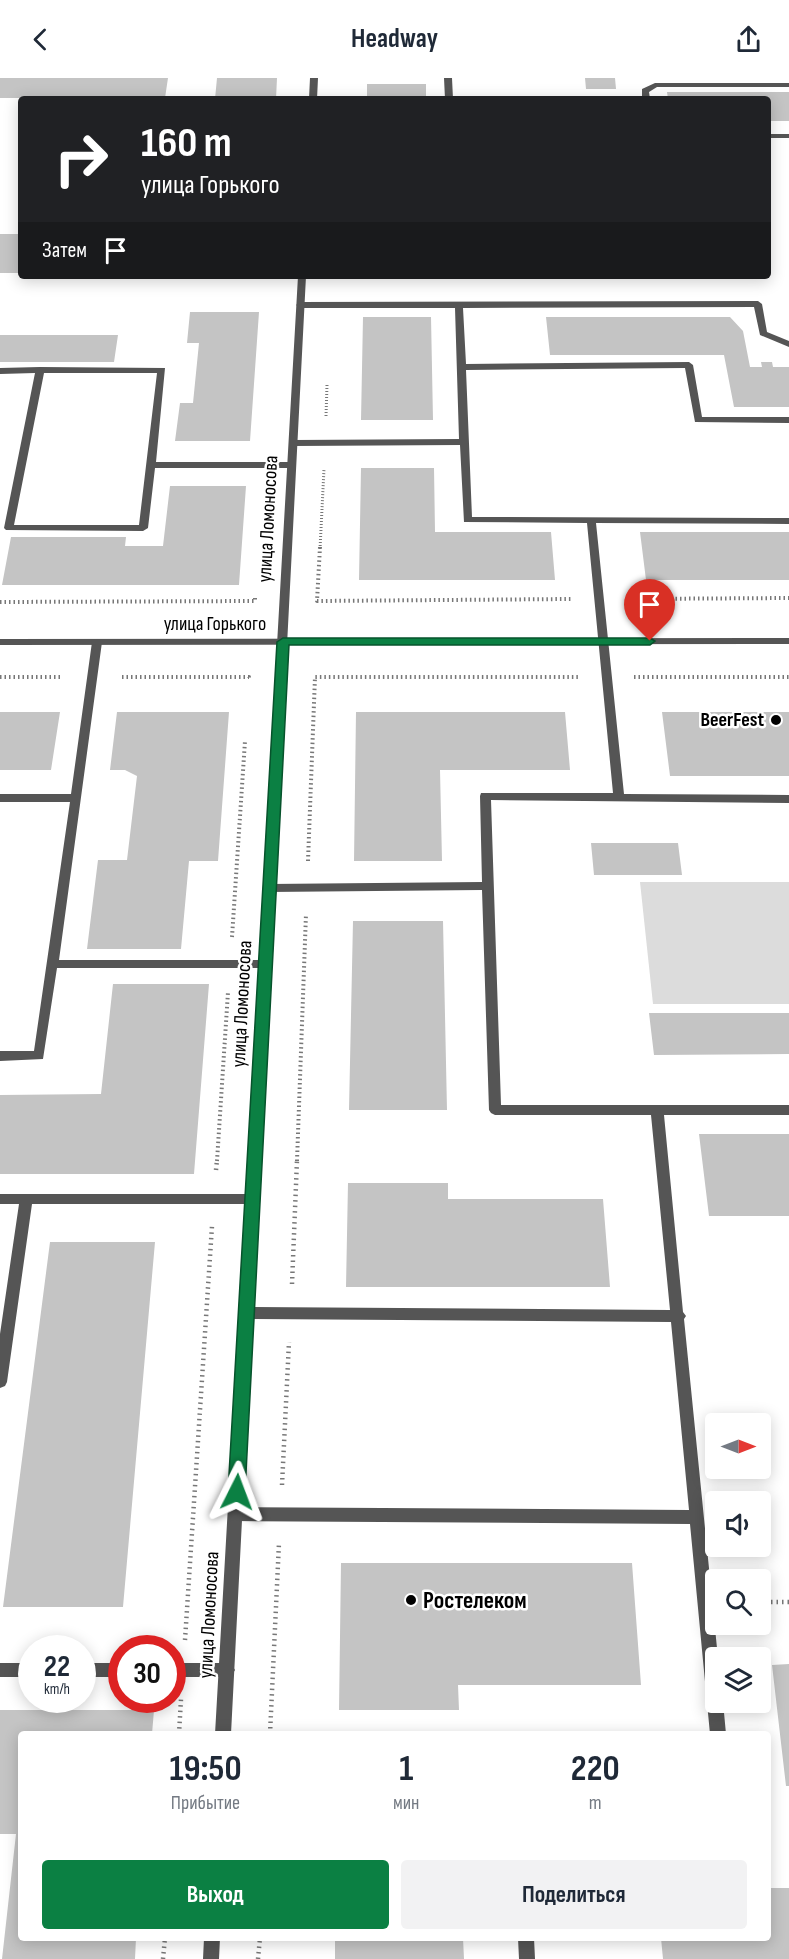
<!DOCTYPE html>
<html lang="ru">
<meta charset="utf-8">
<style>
body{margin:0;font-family:"Sofia Sans Condensed",sans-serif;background:#f2f2f3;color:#1f2937;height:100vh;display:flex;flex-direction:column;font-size:22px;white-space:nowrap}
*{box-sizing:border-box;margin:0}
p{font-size:20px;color:#747a83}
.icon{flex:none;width:33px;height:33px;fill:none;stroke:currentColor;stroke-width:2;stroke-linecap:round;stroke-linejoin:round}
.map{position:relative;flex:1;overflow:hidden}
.side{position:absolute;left:18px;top:1653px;width:753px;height:210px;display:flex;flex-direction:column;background:#fff;border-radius:6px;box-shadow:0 3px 15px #0003}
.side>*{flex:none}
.top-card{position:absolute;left:18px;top:18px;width:753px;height:183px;border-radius:6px;box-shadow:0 3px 15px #0003;background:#202124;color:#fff;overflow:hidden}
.needle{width:39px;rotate:90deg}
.controls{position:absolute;left:705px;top:1335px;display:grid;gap:12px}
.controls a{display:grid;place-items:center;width:66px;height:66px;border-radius:6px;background:#fff;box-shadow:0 3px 15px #0003;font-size:30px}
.speed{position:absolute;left:18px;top:1557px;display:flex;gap:12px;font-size:30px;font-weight:700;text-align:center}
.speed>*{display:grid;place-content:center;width:78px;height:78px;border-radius:50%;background:#fff;box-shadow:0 3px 15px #0003;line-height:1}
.speed small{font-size:15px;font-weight:400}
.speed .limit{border:9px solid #d22;background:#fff;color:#111}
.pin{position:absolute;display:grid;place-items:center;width:51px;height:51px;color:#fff;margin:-62px -26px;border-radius:50% 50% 50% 0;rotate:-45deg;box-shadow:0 0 6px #0007}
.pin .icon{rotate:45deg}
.me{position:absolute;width:66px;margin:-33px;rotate:3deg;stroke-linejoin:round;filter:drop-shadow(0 0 4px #0008)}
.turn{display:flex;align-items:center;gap:21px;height:126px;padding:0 24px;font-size:27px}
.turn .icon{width:78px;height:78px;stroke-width:2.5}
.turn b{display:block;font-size:42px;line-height:51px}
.then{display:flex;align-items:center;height:57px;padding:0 24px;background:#0003;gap:12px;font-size:22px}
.eta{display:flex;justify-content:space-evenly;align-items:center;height:102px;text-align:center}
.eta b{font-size:36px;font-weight:700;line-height:42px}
.button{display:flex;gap:12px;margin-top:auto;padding:12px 24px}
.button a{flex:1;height:69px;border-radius:6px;background:#0b8043;color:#fff;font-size:24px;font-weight:700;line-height:69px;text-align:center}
.button a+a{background:#f2f2f3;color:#1f2937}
header{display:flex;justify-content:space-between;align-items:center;height:78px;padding:0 24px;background:#fff;font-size:27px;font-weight:700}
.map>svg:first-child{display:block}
</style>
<header><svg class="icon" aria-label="back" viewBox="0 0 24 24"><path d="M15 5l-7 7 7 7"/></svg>Headway<svg class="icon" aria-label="share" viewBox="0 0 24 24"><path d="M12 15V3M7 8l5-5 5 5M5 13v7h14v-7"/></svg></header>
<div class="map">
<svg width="789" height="1881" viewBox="0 0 789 1881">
<rect width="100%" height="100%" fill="#fff"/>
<path fill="#dcdcdc" d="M640,804H789V926H653Z"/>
<path fill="#c4c4c4" d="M0,0H168L165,20H0Z
M217,0H277L276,21H215Z
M585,0H615L616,11H586Z
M367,6H426V21H367Z
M667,14H789V43H768V21H668Z
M0,156H21V195H0Z
M190,234H259L250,363H175L180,325H193L199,265H187Z
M363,239H431L433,342H361Z
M546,239H730L743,253L750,289H762L761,284H772L773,289H789V329H734L724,277H550Z
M0,257H118L114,284H0Z
M361,390H434L435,454H551L555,502H359Z
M170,408H246L239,507H2L11,459H126L125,468H163Z
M640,454H789V502H646Z
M0,634H60L51,692H0Z
M117,634H229L218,783H189L181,871H87L98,782H127L137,698L125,692H110Z
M356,634H565L570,692H440L442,783H354Z
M662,634H789V698H670Z
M591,765H678L682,797H594Z
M353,843H443L447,1032H349Z
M113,906H209L194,1096H0V1017L101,1016Z
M649,935H789V976L654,977Z
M699,1056H789V1138H709Z
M348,1105H448V1121H603L610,1209H346Z
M50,1164H155L123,1529H3Z
M341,1485H632L641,1607H458L459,1632H339Z
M789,1586V1708H786L772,1587Z
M0,1632H154L152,1656H21V1860H136L135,1881H2L16,1756H0Z
M768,1810H789V1881H663L661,1860H768Z
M335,1860H463L464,1881H335Z"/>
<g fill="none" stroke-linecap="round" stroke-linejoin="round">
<path stroke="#777" stroke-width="3" stroke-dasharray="1 2" stroke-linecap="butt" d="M326,338L327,307
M320,471L324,391"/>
<path stroke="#777" stroke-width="4" stroke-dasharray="1.5 3" stroke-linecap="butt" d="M320,469L317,523L571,521
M626,521L789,520
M0,524L255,523V520
M0,599H63
M122,599H249V602
M634,599H789
M308,783L315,599H578
M232,859L245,663
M217,1083L228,914
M297,1083L306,836"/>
<path stroke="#777" stroke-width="4.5" stroke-dasharray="1.5 4" stroke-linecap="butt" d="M216,1092L217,1082
M292,1206L297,1082
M282,1407L289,1264
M760,1524H789
M185,1562L212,1148
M179,1656L181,1621
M270,1656L279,1465
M163,1881L165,1860
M258,1881L260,1860"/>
<path fill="#555" fill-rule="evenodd" d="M444,0H452L453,21H445Z
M655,5H789V9H657L649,14L650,21H642V11Z
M768,56H789V60H768Z
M758,223L762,226L767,254L789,263V269L760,257L754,229L463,230L466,286L689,284L693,287L702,339H789V345L695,344L685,290L466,292L472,439L789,440V446L596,445L624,716L789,717V725L491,722L501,1027H789V1037H664L683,1234L686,1238L684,1241L718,1580H716V1624H723L726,1656H710L690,1446L235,1443L230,1441L228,1436L230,1431L235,1429L689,1432L671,1244L246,1241L241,1239L239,1235L241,1231L246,1229L670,1232L651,1037H495L491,1035L489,1032L482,812L269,814L263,810L269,806L482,804L480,718L481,715H613L587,445L464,444L460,367L294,368L289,365L294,362L459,361L455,230H300L296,227L300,224Z
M40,289L165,290L156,384H291L296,387L291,390H155L148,450L143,453L6,452L4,450L35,295L0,296V290ZM44,295H157L139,447H14Z
M97,561L102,564L59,882H265L271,886L265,890H57L43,981L0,983V973H34L70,724H0V716H71L92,564Z
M0,1116H252L257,1117L258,1121L257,1125L252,1126H32L7,1304L5,1308L0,1310V1256L19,1126H0Z
M0,1585H32V1599H0Z
M82,1585H122V1599H82Z
M172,1585H227L232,1587L235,1592L232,1597L227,1599H172Z
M518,1860H534L535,1881H519Z"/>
<path fill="#555" fill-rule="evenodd" d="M310,0H318L317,21H309Z
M298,198H306L231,1656H215Z
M204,1860H220L219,1881H203Z"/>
<path fill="#555" fill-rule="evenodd" d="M789,560V566L0,567V561Z"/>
</g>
<path fill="#0b8043" stroke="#07532c" stroke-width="1.5" d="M283,560H650L655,563L650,567H289L245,1414L242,1419L237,1421L231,1419L228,1414L277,564Z"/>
<g fill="#000" stroke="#fff" stroke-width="2">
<circle cx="776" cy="642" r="6"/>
<circle cx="411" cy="1522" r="6"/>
</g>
<g text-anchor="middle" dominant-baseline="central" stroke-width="5" stroke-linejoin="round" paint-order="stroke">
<g font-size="20" fill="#000" stroke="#fff">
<text transform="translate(268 441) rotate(-87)">улица Ломоносова</text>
<text x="215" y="546">улица Горького</text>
<text transform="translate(242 926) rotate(-87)">улица Ломоносова</text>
<text transform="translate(209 1537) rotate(-87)">улица Ломоносова</text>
</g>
<g font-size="20" font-weight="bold" fill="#000" stroke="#fff" text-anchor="end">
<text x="764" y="642">BeerFest</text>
</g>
<g font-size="24" font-weight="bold" fill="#000" stroke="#fff" text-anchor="start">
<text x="423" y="1522">Ростелеком</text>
</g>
</g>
</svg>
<div class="controls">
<a><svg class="needle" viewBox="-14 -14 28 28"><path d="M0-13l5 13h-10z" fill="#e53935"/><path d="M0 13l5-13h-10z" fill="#747a83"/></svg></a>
<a><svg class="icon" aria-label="sound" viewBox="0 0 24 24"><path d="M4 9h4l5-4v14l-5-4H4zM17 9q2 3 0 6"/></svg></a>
<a><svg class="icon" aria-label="search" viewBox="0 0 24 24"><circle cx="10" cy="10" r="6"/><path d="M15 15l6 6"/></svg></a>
<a><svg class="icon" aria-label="layers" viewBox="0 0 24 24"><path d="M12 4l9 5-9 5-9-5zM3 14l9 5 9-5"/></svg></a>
</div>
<div class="speed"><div>22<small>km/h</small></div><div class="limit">30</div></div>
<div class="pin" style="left:650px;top:563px;background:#d93025"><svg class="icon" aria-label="arrive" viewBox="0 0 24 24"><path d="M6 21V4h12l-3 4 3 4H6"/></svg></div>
<svg class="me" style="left:237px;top:1414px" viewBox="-20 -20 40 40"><path d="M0-17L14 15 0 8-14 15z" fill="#0b8043" stroke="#fff" stroke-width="4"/></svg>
<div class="top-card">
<div class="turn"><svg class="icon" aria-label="right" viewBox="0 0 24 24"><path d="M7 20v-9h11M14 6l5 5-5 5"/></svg><div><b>160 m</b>улица Горького</div></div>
<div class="then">Затем<svg class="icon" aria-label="arrive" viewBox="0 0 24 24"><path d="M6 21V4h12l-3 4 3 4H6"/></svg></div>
</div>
<section class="side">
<div class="eta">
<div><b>19:50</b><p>Прибытие</p></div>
<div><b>1</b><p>мин</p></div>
<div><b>220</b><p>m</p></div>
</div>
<div class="button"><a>Выход</a><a>Поделиться</a></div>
</section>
</div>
